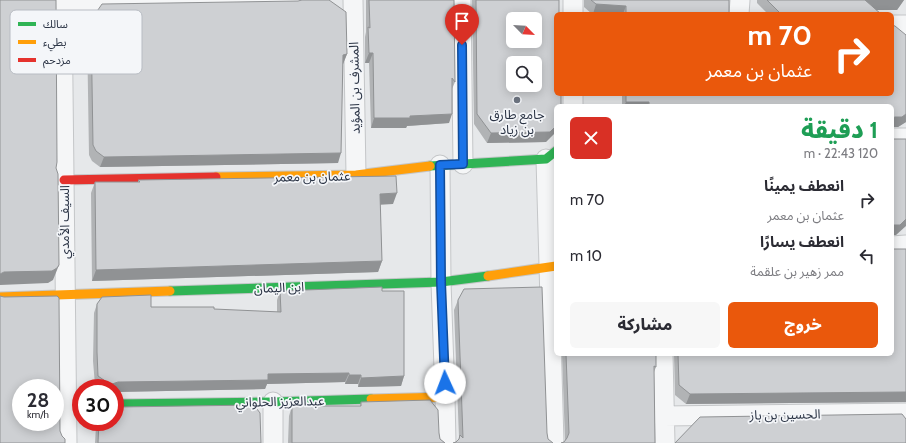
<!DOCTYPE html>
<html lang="ar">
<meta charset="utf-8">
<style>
body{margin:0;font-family:Cabin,"Noto Sans Arabic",sans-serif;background:#f7f7f7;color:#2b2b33;direction:rtl;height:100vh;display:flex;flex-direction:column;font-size:15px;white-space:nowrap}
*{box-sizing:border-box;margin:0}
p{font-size:13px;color:#7c7c81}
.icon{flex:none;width:22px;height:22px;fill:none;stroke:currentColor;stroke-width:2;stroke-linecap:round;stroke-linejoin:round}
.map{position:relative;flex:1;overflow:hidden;direction:ltr}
.sheet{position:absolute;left:554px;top:104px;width:340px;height:252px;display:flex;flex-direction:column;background:#fff;border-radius:6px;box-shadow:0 2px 10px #0003;direction:rtl}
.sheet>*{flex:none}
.hud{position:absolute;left:554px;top:12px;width:340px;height:84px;border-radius:6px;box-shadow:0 2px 10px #0003;direction:rtl;background:#ea580c;color:#fff;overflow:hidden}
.needle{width:26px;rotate:114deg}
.controls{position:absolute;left:506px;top:12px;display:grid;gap:8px}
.controls a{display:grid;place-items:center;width:36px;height:36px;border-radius:6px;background:#fff;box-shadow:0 2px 10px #0003;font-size:20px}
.speed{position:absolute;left:12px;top:379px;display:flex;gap:8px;font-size:20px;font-weight:700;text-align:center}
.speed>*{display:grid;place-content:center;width:52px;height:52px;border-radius:50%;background:#fff;box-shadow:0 2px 10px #0003;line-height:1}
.speed small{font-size:10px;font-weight:400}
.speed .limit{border:6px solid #d22;background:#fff;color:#111}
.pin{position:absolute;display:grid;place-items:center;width:34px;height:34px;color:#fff;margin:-41px -17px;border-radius:50% 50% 50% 0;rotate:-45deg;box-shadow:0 0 4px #0007}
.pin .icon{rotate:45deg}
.me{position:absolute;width:44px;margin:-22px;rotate:358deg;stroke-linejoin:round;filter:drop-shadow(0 0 3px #0008)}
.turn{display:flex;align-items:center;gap:14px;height:84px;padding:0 16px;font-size:18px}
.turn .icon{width:52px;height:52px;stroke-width:2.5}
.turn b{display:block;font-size:28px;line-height:34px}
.round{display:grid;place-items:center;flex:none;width:42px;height:42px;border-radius:6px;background:#f7f7f7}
.summary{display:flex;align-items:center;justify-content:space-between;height:68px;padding:0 16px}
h1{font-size:24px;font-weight:800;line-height:30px;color:#1e9e55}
.action{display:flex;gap:8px;margin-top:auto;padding:8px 16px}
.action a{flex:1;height:46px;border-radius:6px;background:#ea580c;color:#fff;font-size:16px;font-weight:800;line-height:46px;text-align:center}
.action a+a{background:#f7f7f7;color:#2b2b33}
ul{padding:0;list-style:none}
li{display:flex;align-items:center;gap:12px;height:56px;padding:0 16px}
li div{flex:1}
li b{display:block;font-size:15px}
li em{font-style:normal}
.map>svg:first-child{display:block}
</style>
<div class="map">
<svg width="906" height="443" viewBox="0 0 906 443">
<rect width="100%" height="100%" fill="#e6e8ea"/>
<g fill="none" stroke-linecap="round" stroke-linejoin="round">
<defs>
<path id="street" d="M62,0L67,443
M353,0L356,175
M461,0L463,164
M573,0V14
M62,3L294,0
M739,14L740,0
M892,25H906
M573,106V94
M892,138H906
M546,159L554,443
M440,165L441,282L445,397L446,443
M892,246L906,245
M663,354L665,443
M273,402V443
M664,416L906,413"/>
<path id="fast" d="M430,166L546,159L556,151
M170,291L441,282L488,276
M115,404L273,402L371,399"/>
<path id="slow" d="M216,177L356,175L430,166
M488,276L556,266
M0,297L170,291
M371,399L445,397"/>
<path id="jam" d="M64,180L216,177"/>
</defs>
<use href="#street" stroke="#c4c6c8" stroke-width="21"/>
<use href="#fast" stroke="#c4c6c8" stroke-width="11"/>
<use href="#slow" stroke="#c4c6c8" stroke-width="11"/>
<use href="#jam" stroke="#c4c6c8" stroke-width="11"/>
<use href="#street" stroke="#f5f6f7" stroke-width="19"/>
<use href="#fast" stroke="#30b455" stroke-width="9"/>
<use href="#slow" stroke="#ff9f0a" stroke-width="9"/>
<use href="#jam" stroke="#e5322d" stroke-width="9"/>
</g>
<path fill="#b1b3b5" d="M366,0H454L455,82L452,89L449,123L407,126L406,128H371L369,63H365V37L366,32Z
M472,0H559L546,142L487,143L474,124Z
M584,0H729V14H592L584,7Z
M757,0H904L897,10H876L881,14H768L757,3Z
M298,1L347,54L343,64L338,163L100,167L92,161L89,155L87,30L91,20Z
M906,35V122L898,127H892V106H622V94H892Z
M138,180L393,204H380L382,261L378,272L92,281L91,193L95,182H138Z
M906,249V402L686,404L675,395L674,354H892Z
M280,291H382L404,376L401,386L358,387V384H345V382L267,384L265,389L115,392V388H98L95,385L93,361L94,313L97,304L151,307L277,312V300Z
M458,300L547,433L456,442L459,439V437L454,310Z
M562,354H656V367L654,372L564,442L565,441Z
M361,402L439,433L440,439L445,443H288L289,416L292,406H360Z
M97,422H115L261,443H95L96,426Z"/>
<path fill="#909294" d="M865,0H904L897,10H861Z
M596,4L626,6L623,14H593Z
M369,53H373L369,63H365Z
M347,54L343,64H339L343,55Z
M626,102H649L648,106H624Z
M452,114L449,123L407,126L406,128H371L374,118Z
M906,114V122L898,127H892V118Z
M556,126V132L546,142L487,143L491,133Z
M341,153L338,163L100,167L104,157Z
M397,193L393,204L376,205L380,194Z
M906,219V226L896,235H892V226Z
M382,261L378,272L92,281L96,270Z
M59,265L53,280L48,283L0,285V274L4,272Z
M349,373L345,382L267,384L265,389L115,392V388H110L111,385L112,384L118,382L268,374Z
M349,375H361L358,384H345Z
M404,376L401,386L358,387L361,378Z
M906,392V402L686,404L690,394Z"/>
<path fill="#ced0d3" stroke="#909294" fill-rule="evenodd" d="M0,0H56L57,162L56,168L58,174L59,265L57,268L52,271L4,272L0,274Z
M302,0H329L346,12L347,54L343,55L341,153L104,157L96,151L93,145L91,20L102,4L298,1Z
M369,0H454L455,82L452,78V114L410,116V118H374L373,53H369L368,27L370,28Z
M476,0H559V14H556V94H561V106H556V126L550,132L491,133L477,114ZM513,19H535V41H513ZM513,63H535V85H513Z
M591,0H729V14H626V6L596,4Z
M767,0H884H865L881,14H781Z
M892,25L895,26L906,35V114L902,117H895L892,118V106H649V102H626V94H892Z
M892,139H906V219L900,225H894L892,226Z
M396,176L397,193L380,194L382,261L96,270L95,182H140L138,180Z
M892,249H906V392L690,394L679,385L678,354H892Z
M382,287V291H404V376L361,378V375H349V373L268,374V380L118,382L112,384L111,385L98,376L97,352V304L102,297L151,295V307H214V309L281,312L280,291Z
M542,287L547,433L548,439L553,443H453L456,442L459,439L460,435L463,438L458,300L464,289Z
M0,296L4,297L57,296L59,298L60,431L62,436L65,439V443H0ZM21,388H55V422H21Z
M566,354H656V367L654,366L655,443H561L564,442L567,438L569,433Z
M430,400L438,410L439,433L440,439L445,443H292V406H361V402Z
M254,405L260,413L261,443H98L99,422H115V406L119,407Z
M902,414L906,419V443H675L700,417Z"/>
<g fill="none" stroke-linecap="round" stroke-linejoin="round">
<defs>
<path id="route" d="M445,383L441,282L440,165L463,164L462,45"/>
</defs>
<use href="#route" stroke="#114b97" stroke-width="10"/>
<use href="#route" stroke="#1a73e8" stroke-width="7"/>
</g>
<circle fill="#6c737f" stroke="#f4f6f9" stroke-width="1.5" cx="517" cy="100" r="4"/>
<g text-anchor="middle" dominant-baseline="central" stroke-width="3.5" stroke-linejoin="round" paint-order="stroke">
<g font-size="13" fill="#2b3445" stroke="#f4f6f9">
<text transform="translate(354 88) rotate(-91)">المشرف بن المؤيد</text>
<text transform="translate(312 176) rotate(-1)">عثمان بن معمر</text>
<text transform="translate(64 222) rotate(-90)">السيف الأمدي</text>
<text transform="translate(279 287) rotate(-2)">ابن اليمان</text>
<text transform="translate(280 401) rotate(-1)">عبدالعزيز الحلواني</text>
<text transform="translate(785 414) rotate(-1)">الحسين بن باز</text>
</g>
<g font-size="13" fill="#2b3445" stroke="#f4f6f9">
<text x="517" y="114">جامع طارق<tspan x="517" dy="15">بن زياد</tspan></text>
</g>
</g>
<rect x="10" y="10" width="132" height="64" rx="6" fill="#f4f6f9" stroke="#b8bcc3" stroke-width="1"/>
<rect x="18" y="22" width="18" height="4" fill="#30b455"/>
<rect x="18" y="40" width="18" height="4" fill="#ff9f0a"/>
<rect x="18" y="58" width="18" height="4" fill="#e5322d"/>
<g font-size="11" fill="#2b3445">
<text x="43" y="28">سالك</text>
<text x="43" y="46">بطيء</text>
<text x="43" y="64">مزدحم</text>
</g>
</svg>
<div class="controls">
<a><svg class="needle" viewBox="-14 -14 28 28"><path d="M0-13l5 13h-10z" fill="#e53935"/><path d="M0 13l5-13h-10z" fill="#7c7c81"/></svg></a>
<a><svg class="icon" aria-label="search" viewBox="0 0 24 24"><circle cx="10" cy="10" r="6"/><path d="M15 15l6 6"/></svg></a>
</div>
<div class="speed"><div>28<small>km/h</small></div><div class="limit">30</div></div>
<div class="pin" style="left:462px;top:45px;background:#d93025"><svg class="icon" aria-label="arrive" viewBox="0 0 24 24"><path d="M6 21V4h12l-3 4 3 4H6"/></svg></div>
<svg class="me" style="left:445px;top:383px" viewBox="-20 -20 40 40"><circle r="19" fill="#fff"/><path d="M0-13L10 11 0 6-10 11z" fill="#1a73e8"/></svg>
<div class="hud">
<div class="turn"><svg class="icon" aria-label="right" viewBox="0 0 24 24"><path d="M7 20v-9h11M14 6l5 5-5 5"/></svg><div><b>70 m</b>عثمان بن معمر</div></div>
</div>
<section class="sheet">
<div class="summary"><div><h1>1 دقيقة</h1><p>120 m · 22:43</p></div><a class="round" style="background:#d93025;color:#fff"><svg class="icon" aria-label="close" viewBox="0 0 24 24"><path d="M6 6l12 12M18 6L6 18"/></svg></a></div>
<ul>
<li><svg class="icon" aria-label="right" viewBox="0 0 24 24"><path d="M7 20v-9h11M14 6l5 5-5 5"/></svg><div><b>انعطف يمينًا</b><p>عثمان بن معمر</p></div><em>70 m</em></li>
<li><svg class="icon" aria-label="left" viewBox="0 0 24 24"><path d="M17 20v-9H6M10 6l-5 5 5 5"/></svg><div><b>انعطف يسارًا</b><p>ممر زهير بن علقمة</p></div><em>10 m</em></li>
</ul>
<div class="action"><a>خروج</a><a>مشاركة</a></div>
</section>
</div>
